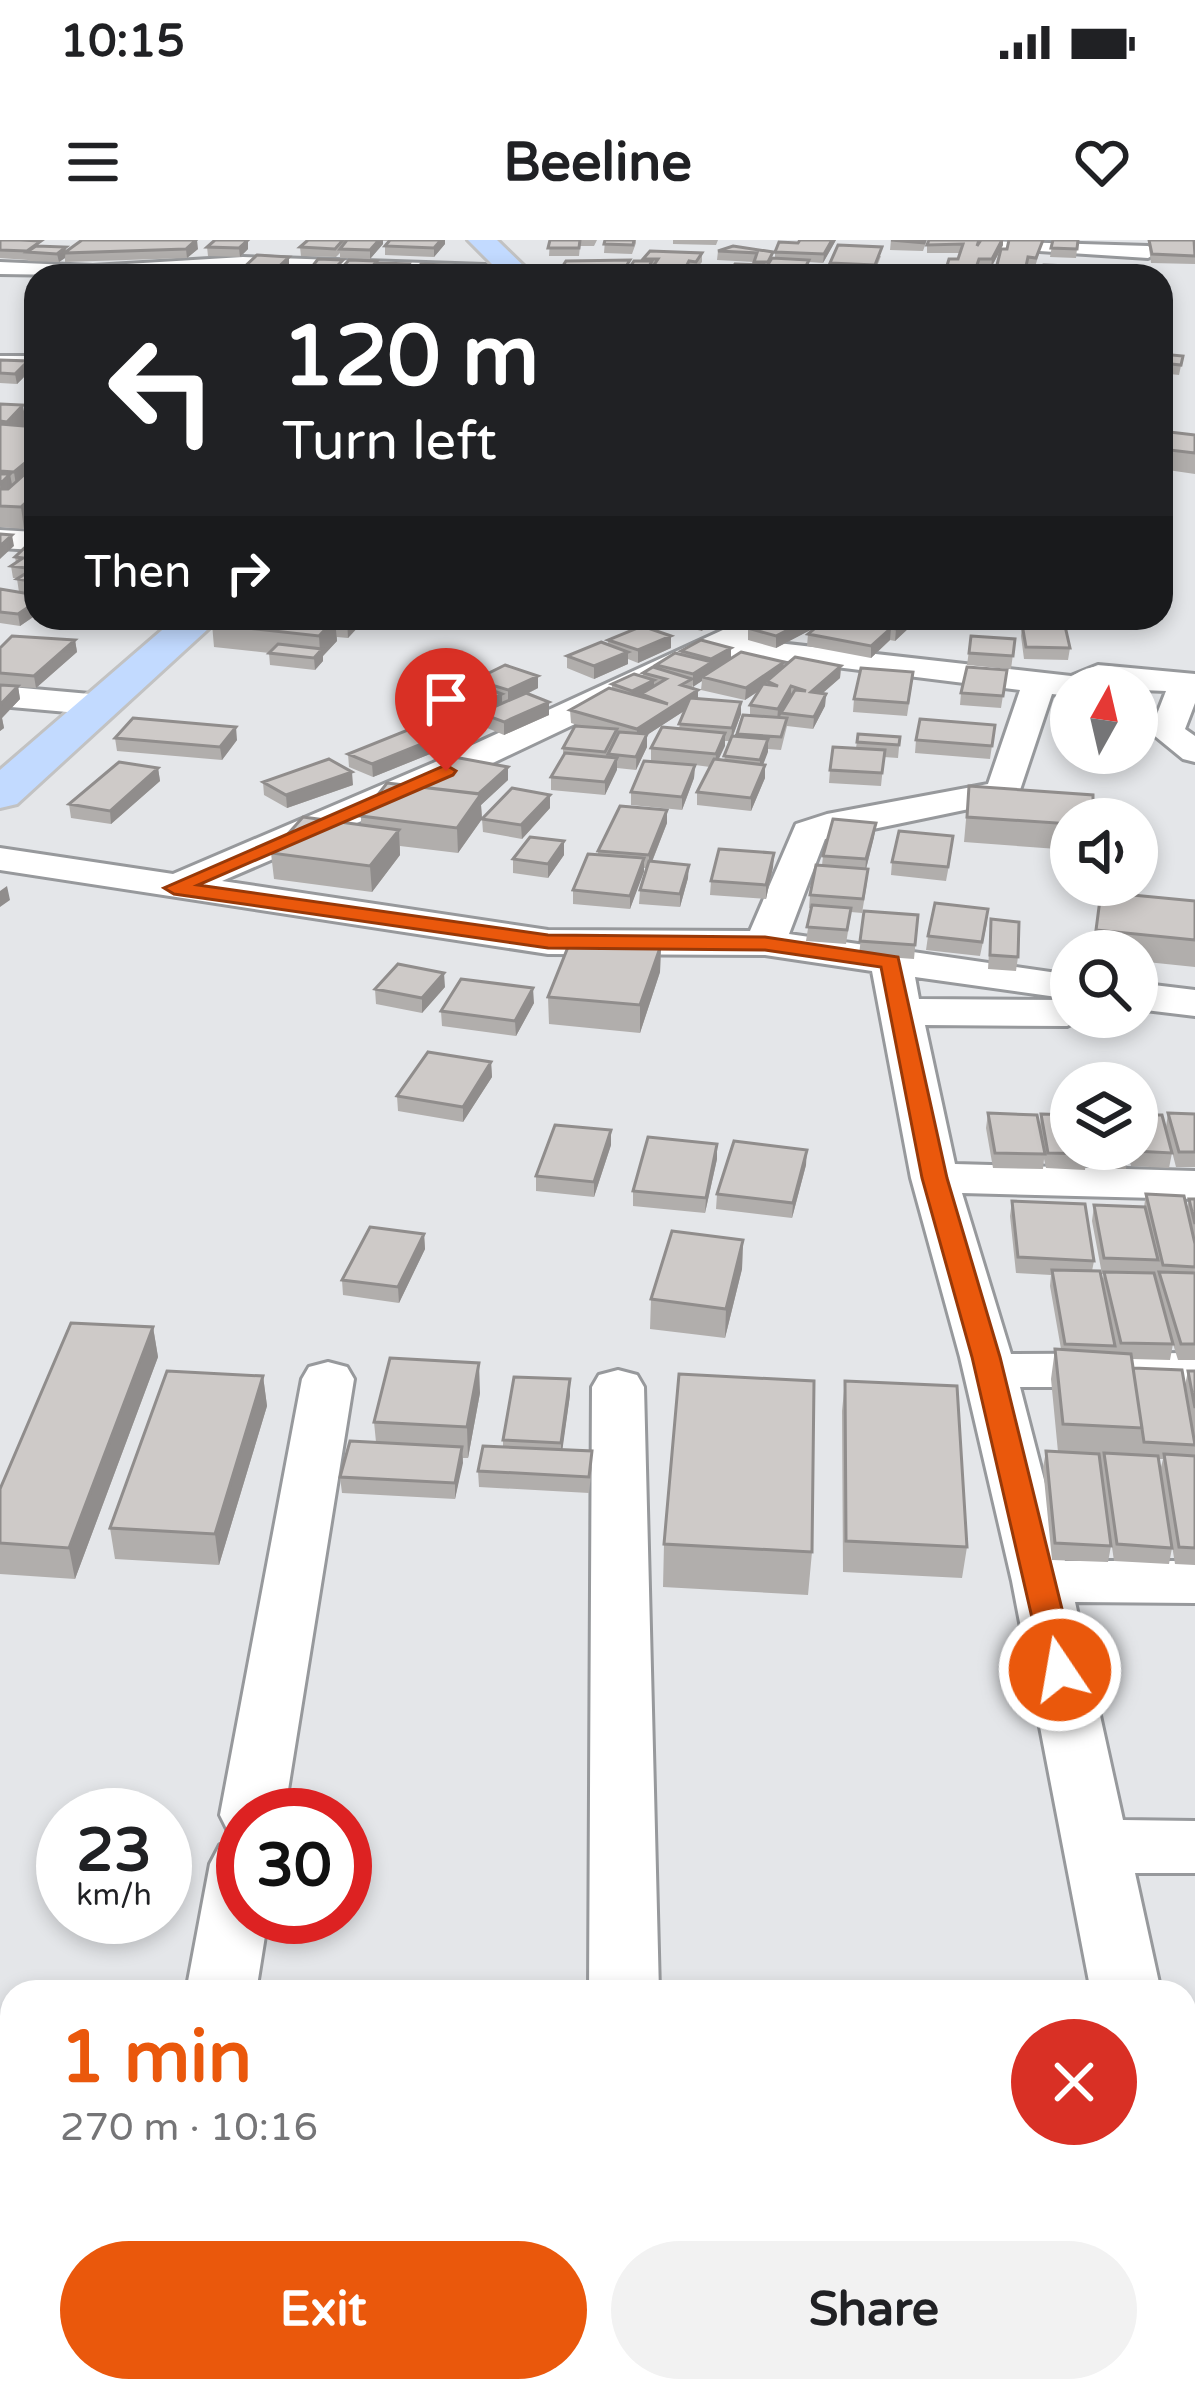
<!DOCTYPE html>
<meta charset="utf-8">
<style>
body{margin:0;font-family:"Varela Round",sans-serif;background:#f2f2f2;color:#202124;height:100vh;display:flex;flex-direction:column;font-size:45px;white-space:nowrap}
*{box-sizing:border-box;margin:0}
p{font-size:39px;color:#757577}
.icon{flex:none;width:66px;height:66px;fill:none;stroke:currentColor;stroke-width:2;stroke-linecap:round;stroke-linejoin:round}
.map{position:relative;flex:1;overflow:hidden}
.side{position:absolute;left:0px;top:1740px;width:1197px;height:423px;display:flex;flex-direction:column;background:#fff;border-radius:36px 36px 0 0;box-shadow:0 6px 18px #0003}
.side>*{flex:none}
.banner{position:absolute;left:24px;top:24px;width:1149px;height:366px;border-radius:36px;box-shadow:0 6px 18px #0003;background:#202124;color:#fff;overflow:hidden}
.needle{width:78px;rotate:8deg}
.buttons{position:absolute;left:1050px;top:426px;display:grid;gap:24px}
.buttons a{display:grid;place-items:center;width:108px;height:108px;border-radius:50%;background:#fff;box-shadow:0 6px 18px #0003;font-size:60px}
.speed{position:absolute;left:36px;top:1548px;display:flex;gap:24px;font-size:60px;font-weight:700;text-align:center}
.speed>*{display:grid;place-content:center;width:156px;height:156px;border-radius:50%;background:#fff;box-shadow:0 6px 18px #0003;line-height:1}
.speed small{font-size:30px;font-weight:400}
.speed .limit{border:18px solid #d22;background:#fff;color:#111}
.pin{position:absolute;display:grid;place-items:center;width:102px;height:102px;color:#fff;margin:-123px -51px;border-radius:50% 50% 50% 0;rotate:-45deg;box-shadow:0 0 12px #0007}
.pin .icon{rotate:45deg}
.me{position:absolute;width:132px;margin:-66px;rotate:348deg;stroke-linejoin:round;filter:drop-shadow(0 0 9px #0008)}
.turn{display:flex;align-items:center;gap:42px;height:252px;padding:0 60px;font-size:54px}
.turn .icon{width:156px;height:156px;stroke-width:2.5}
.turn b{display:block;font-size:84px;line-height:102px}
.then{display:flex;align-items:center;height:114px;padding:0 60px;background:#0003;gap:24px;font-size:45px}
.round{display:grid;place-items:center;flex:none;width:126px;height:126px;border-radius:63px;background:#f2f2f2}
.overview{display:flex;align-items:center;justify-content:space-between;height:204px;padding:0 60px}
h1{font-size:72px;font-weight:800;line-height:90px;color:#ea580c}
.primary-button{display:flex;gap:24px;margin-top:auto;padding:24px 60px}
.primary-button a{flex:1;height:138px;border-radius:72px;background:#ea580c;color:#fff;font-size:48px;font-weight:800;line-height:138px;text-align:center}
.primary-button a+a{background:#f2f2f2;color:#202124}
.status{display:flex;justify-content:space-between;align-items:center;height:84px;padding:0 60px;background:#fff;direction:ltr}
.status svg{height:33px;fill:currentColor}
header{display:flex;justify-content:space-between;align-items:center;height:156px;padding:0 60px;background:#fff;font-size:54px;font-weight:800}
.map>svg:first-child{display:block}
</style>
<div class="status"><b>10:15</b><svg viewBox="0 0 49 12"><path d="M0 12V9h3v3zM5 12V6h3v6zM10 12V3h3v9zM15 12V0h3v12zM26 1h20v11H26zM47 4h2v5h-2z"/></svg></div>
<header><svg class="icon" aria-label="menu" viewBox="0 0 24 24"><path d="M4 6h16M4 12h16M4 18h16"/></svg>Beeline<svg class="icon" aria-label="heart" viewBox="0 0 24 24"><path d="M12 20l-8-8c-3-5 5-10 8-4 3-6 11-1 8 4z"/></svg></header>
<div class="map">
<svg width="1195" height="2161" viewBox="0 0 1195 2161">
<rect width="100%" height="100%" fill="#e4e6e9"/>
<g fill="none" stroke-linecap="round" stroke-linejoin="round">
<defs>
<path id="minor" d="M951,0L1148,6L1158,12L1148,18L961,6Z
M243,17L485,25L496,31L491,36L243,29L133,36L0,34V22L93,26Z
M0,116H36V130H0Z
M0,290L36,292V310L0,308Z
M749,378H790L752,400L1071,436L1098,425L1195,434V463L1185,489L1195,496V522L1183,519L1150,492L1166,451L1071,447V456L1052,454L1017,559L825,599L789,694L1071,735V759L915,737L919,759L1067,760L1071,761V777H1085L1067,786L925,785L955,924L1195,931V959L962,953L1011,1114L1195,1113V1147H1020L1065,1321H1195V1363L1075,1362L1123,1580L1195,1581V1633H1135L1161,1752H1091L1012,1341L960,1117L911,938L872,731L765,715L548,714L0,630V608L173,634L433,523ZM714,418L788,421L1020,450L988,544L827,574L796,584L750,691L548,690L222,641L459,539Z
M0,446L101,455L118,465L101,475L0,466Z
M1137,743L1195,750V776L1137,769Z
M328,1122L347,1127L354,1139L284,1575H243V1677H268L256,1752H186L210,1624L220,1605L243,1597L229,1593L220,1575L302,1139L309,1127Z
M618,1130L637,1135L644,1147L659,1752H589L592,1147L599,1135Z
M0,1935H12V2005H0Z
M1185,1938H1195V2008H1185Z
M0,2048L12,2053V2138L0,2134Z
M17,2151H104L108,2161H22Z"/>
<path id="primary" d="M468,0H497L534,36H504Z
M176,378H220L17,564L0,568V530Z"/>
</defs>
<use href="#minor" stroke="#97999c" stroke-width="6"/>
<use href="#primary" stroke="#c2c2c2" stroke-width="6"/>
<use href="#minor" fill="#fff" fill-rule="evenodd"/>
<use href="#primary" fill="#c2daff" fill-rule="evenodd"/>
</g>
<path fill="#b1aeac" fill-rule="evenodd" d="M0,0L67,11L198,9L187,18L65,22V18L59,22L28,21V20L0,18Z
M248,0V9L240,17L208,16L207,7Z
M308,0H445V4L434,17L385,15V6L389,1H383V4L370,19L340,18V13L336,17L301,16L300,7Z
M550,0H597L594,6H580L579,16H549Z
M605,0H636V3L632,14L604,13Z
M673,0H718L716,5L673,4Z
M800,0H836L823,23L809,22V29L806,36H696H728L754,25V22L717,20L718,11L733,6L775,19V12L798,3Z
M891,0H927L923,11L890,10Z
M1043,0L1035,27L1027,26L1025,36H996L1001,9Z
M1053,0H1078L1076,18L1050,17Z
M1148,0H1195V24L1151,23Z
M927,5H1003L991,28H978L976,36H945L946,29L958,19L960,13H927Z
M702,13V22L695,30H688L685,36H561V29L630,27L643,21V19Z
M881,16L874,34L829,32L830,23Z
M1161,114L1183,116L1179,135L1161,133Z
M0,120L30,129L36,123V145H25L24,137L17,144L0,143Z
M0,164L26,184L24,186L36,187V277L24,289L0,287Z
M1161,191L1195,195V234L1161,229Z
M36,297V375L20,386L0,383V349L19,352L17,339L18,338H13L11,326L16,323L15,317Z
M218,378H366V379L348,398L337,397V401L323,416V421L315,430L270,425L269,413L214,407L212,384Z
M674,378H729L701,391L674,383Z
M842,378H912V385L895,401L890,400L871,418L807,406L808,394L817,386L776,408L748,400V388Z
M1022,384L1070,408L1068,420L1024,419L1021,396Z
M671,396V408L638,423L628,419V424L594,439L567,428V416L608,405V400Z
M971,396L1015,399L1011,429L967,425Z
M75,400L77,412L36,448L18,447L20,459L2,478L4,488L0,491V408Z
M681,411L784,427L841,426L840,438L823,453L826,454L825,466L813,489L787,486L781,510L768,509L763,524L765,538L751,571L697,565V552L710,527L695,525L694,538L682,570L631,565V552L651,521V508L679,488L684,471L647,495V507L636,530L617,528L605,555L551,550V537L563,517V508L584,487L571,483L570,470L612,449V444L643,436V433L656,428V425L681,415ZM702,441L701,450L745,460L759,451L750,465V476L737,496H733L741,474L698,459V450L692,446ZM725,501H730L724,520H718Z
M1007,430L1001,468L960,465L961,453Z
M538,436V448L527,454L549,462V475L504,495L480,485V477L472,480L441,468V456L475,444V440Z
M1072,440L1071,513H1114V516L1070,514L1069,487Z
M912,444L907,476L853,472L854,459Z
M995,485L990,519L915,513L916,500Z
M454,491L455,504L373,537L349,527L348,514Z
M858,494L900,497L898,518L884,517L881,546L829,543L830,530L856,508Z
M115,498L237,500L222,520L117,511Z
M158,528L160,541L111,584L71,578L69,564Z
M508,540L481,565L482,579L458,613L400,606V615L372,652L274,639L271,613L361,585V576L419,547Z
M263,542L353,545L287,568L264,555Z
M969,546L1071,579V610L964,602Z
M550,555V568L522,599L483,592L482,579Z
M667,570V583L652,622L688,638L680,667L639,664L640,650L647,628H644L630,669L573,664V650L598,614V611Z
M876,583L874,597L866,629H868L867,643L862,673L851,672L846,704L806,701L811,669L809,668L810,655L822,625L823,616Z
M564,601V615L548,638L513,633V619Z
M952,609L946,641L891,635L892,622Z
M774,613L773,627L766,659L710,655L711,641Z
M1101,652L1195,661V727L1137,721V711H1093Z
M864,671L918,675L914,719L859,715Z
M991,679L1018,717L1016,731L988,729Z
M987,683L980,716L926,710L928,696Z
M661,705L660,732L640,793L549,784L548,757Z
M445,747L422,773L376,764L375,749Z
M534,763L516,796L442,786L441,771Z
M491,822L492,837L463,882L398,871L397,856Z
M988,873L1040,886L1041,874L1086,909H1137L1166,887L1168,873L1195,874V927H1176L1169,900L1172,913L1169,928L1131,926L1128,915L1126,929L1090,928L1087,915L1085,930L1046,928L1044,919L1043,929L993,928L986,888Z
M717,904V919L705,973L633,966V951Z
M611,905L594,957L536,951V936Z
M806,925L792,978L716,969L717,954Z
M1146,954L1187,970L1189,959H1195V1120H1178L1173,1104L1170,1120L1132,1119L1133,1128L1185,1145L1188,1131H1195V1325L1175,1324L1160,1231L1163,1219H1158L1172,1308L1169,1324L1114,1321L1102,1237L1111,1306L1108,1322L1052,1320L1043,1228L1046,1211L1058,1212L1051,1139L1055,1109H1061L1050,1046L1051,1035L1016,1033L1010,976L1012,961L1094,1021L1092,1031L1102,1043L1104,1034H1102L1092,981L1094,965L1144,967Z
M424,994L425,1009L399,1063L343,1055L342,1040Z
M743,1000L742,1029L725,1098L650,1089L651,1059Z
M153,1087L158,1117L75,1339L0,1334V1249Z
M263,1136L267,1166L219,1325L115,1319L110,1288Z
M570,1139V1155L562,1209L592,1227L589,1253L479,1247L478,1231L503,1207V1200Z
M845,1141L967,1307L962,1338L843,1332L842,1171Z
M480,1153L468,1218H463L455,1259L342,1253L340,1237L376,1202L374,1182Z
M664,1304L812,1312L808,1355L663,1347Z"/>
<path fill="#908d8c" d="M197,0L198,9L187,18L186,9Z
M248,0V9L240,17L239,8Z
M379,0H383V4L370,19V10Z
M441,0H445V4L434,17V8Z
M832,0H836L823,23L824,14Z
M1002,0H1003V5L991,28L992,19Z
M66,7L65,18L59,22L57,14Z
M289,17V26L279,36H273V32Z
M28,121L30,131L23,135L24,137L17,144L15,134Z
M23,165L26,184L10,201L7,182Z
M36,214V230L35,225H31L33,238L17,252L14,232Z
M10,234L14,255L1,267L0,244Z
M36,253V277L24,289L21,267Z
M12,295L14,306L0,319V306Z
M36,362V375L20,386L18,374Z
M347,378H366L348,398Z
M705,378H729L701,391V379Z
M811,378H828V381L776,408V396Z
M908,378H912V385L895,401L896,389Z
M335,379L337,401L323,416V421L315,430L314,418L320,412L319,396Z
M891,388L890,400L871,418V406Z
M671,396V408L638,423V410Z
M75,400L77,412L36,448L34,436Z
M731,408V420L702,437V441L693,447V434L711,423V419Z
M628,412V424L594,439V426Z
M784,422L783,434L767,441L766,446L745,460L746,448Z
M841,426L840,438L810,464L811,452Z
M538,436V448L508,463V450Z
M654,440V452L641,454V459L632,463V451Z
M18,446L20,459L2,478L4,488L0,491V465Z
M791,446V459L777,481L778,469Z
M698,450V462L647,495V507L636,530L637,489Z
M502,454V467L480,473V477L472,480V468Z
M826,454L825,466L813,489L814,477Z
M549,462V475L504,495V482Z
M741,462V474L731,501L732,488Z
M236,487L237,500L222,520L220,507Z
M454,491L455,504L373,537L372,524Z
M725,493V506L715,527L716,514Z
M768,499V512L760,533V520Z
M617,518V530L605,555V542Z
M695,525L694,538L682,570V557Z
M765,525V538L751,571V558Z
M508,527V540L481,565L482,579L458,613L457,588L468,562Z
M158,528L160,541L111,584L110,571Z
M352,532L353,545L287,568L286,555Z
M550,555V568L522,599L521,585Z
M667,570V583L649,629V615Z
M876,583L874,597L865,633L866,619Z
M399,590L400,615L372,652L370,626Z
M564,601V615L548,638V624Z
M774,613L773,627L766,659V645Z
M644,618V632L630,669V656Z
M689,625L688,638L680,667V654Z
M7,646L10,660L0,667V651Z
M661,705L660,732L640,793V765Z
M444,733L445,747L422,773V758Z
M533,748L534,763L516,796L515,781Z
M491,822L492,837L463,882V867Z
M611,890V905L594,957V942Z
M717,904V919L705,973L706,958Z
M807,910L806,925L792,978L793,963Z
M424,994L425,1009L399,1063L398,1047Z
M743,1000L742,1029L725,1098L726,1069Z
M153,1087L158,1117L75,1339L69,1308Z
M479,1123L480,1153L468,1218L467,1187Z
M263,1136L267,1166L219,1325L215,1294Z
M570,1139V1155L561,1220V1203Z
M462,1207L463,1223L455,1259V1243Z"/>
<path fill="#cecac8" stroke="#908d8c" stroke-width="3" d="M0,0H20L41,1L27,11L0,10Z
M82,0H196L186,9L64,13Z
M215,0H248L239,8L207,7Z
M308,0H343L335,9L300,7Z
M347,0H379L370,10L340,9Z
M390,0H441L434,8L385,6Z
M550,0H580L579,8H548Z
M605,0H634L633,5L604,4Z
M800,0H832L824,14L775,12L779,2L798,3Z
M891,0H925L924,3Z
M929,0H979L977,6L981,0H1002L992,19H979L975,31L946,29L949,19H958L963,4L927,5Z
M1009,0H1043L1036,18L1028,17L1025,31L996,29L1001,9H1007Z
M1053,0H1078L1077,9L1051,8Z
M1149,0H1194L1195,16L1152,14Z
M838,5L882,7L875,25L830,23Z
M36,6L66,7L57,14L27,12Z
M733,6L773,12L768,22H754L757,13L718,11Z
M650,11L702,13L696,22L689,21L683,33L650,31L658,19H643Z
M257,15L289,17L273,32H261L257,36H222L226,32H239Z
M772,18L809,20L801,36H761Z
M318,19L343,20L330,33L336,34L349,20L377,21L364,36H305Z
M630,20L622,33L561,29L566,21Z
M634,21H652L647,30H628Z
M379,23L409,24L400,36H367Z
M421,24L468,26L461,36H412Z
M735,24L763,25L757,36H728Z
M1044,25L1070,26L1068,35L1043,34Z
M702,27L728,28L724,36H696Z
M1080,27L1115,28L1114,36H1078Z
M472,28L502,30L497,36L467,35Z
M1161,114L1183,116L1181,125L1161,123Z
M0,120L28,121L15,134L0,133Z
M36,123V135H23Z
M0,164L23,165L7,182L0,181Z
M0,184L36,187V214L14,232L0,231Z
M1161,191L1195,195V213L1161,209Z
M36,221V253L21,267L0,266V249H8L35,225H31Z
M0,234H10L0,244Z
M0,294L12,295L0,306Z
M36,297V327L34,329L11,326L23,318L15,317Z
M36,327V342L17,339Z
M0,349L36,355V362L18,374L0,372Z
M218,378H328L335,379L319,396L212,384Z
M766,378H811L776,396L748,388Z
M827,378L840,379L908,378L896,389L891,388L871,406L808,394Z
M1022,384L1065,386L1070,408L1026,407Z
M642,386L671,396L638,410L608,400Z
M12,396L75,400L34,436L0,433V408Z
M971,396L1015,399L1013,416L969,413Z
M701,400L731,408L711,419L681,411Z
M601,402L628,412L594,426L567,416Z
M278,404L322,409L314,418L269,413Z
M741,412L784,422L746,448L702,437Z
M675,413L712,422L693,434L656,425Z
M795,417L841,426L811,452L826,454L814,477L781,473L795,450L806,451L791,446L778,469L750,465L763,444L778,446L767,441Z
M505,425L538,436L508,450L475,440Z
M653,427L692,439L681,445L698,450L637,489L570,470L609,448L668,464L641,454L666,439L643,433Z
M967,427L1007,430L1003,456L961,453Z
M861,428L913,432L908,463L854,459Z
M634,434L654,440L632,451L612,444Z
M1072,440L1113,443V447H1071Z
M471,443L502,454L472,468L441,456Z
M0,445L18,446L0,465Z
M526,453L549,462L504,482L480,473Z
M690,458L741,462L732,488L679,484Z
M743,475L787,478L781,497L737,494Z
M133,478L236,487L220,507L115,498Z
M920,479L995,485L992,506L916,500Z
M430,481L454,491L372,524L348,514Z
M575,486L617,489L605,512L563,508Z
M662,487L725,493L716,514L651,508Z
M619,492L647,494L636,517L608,514Z
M858,494L900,497L899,505L857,502Z
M732,496L768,499L760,520L724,516Z
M833,507L885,510L882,533L830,530Z
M565,513L617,518L605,542L551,537Z
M454,517L508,527L478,554L419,547Z
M329,519L352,532L286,555L263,542Z
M714,519L765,525L751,558L697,552Z
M644,521L695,525L682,557L631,552Z
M119,522L158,528L110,571L69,564Z
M387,543L481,554L457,588L361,576Z
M969,546L1093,555V579H1071V584L967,577Z
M512,548L550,555L521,585L482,579Z
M620,566L667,570L649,615L598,611Z
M303,577L399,590L370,626L271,613Z
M833,579L876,583L866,619L823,616Z
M899,591L953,596L948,627L892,622Z
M530,597L564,601L548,624L513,619Z
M719,609L774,613L766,645L711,641Z
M588,614L644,618L630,656L573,650Z
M649,621L689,625L680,654L640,650Z
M816,625L868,629L863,659L810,655Z
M1101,652L1195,661V700L1096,690Z
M935,663L988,669L982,702L928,696Z
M812,665L851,668L847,690L807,687Z
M864,671L918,675L915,705L860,701Z
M991,679L1019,682L1018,717L990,715Z
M572,697L661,705L640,765L548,757Z
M398,724L444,733L422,758L375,749Z
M461,739L533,748L515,781L441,771Z
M428,812L491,822L463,867L397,856Z
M988,873L1037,875L1045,914L995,913Z
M1168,873L1195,874V912H1179Z
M1041,874L1071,875V909H1086L1088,914L1048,913Z
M1137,875H1162L1172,913L1134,911L1133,909H1137Z
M555,885L611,890L594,942L536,936Z
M648,897L717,904L706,958L633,951Z
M734,901L807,910L793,963L717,954Z
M1092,909H1128L1129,914L1092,913Z
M1146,954L1184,956L1195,1004V1027L1163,1025Z
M1189,959H1195V984Z
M1012,961L1085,964L1094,1021L1018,1017Z
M1094,965L1145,967L1158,1020L1104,1018Z
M370,987L424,994L398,1047L342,1040Z
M672,991L743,1000L726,1069L651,1059Z
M1052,1030L1100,1031L1115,1106L1065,1104Z
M1104,1032L1154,1033L1173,1104L1121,1103Z
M1159,1032L1195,1033V1104H1181Z
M71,1083L153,1087L69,1308L0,1303V1249Z
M1055,1109L1131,1114L1142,1188L1063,1184Z
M390,1118L479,1123L467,1187L374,1182Z
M1133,1128L1182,1130L1195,1205L1144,1202Z
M167,1131L263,1136L215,1294L110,1288Z
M1188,1131H1195V1168Z
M679,1134L814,1141L812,1312L664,1304Z
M514,1137L570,1139L561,1203L503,1200Z
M845,1141L957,1146L967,1307L846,1301Z
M350,1201L462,1207L455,1243L340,1237Z
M483,1206L592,1211L589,1237L478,1231Z
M1046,1211L1099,1214L1111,1306L1055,1303Z
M1104,1213L1158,1216L1172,1308L1117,1304Z
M1164,1214L1195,1216V1308L1179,1307Z"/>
<path fill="#ea580c" stroke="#983908" stroke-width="3" d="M446,525L456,531L453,535L198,645L548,695L765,697L898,717L947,938L1000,1117L1077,1430L1072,1438H1049L1044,1430L972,1117L922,938L881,727L765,710L548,708L174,654L164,648Z"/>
</svg>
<div class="buttons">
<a><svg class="needle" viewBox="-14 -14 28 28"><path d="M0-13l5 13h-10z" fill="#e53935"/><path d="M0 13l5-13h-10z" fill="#757577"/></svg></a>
<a><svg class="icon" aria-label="sound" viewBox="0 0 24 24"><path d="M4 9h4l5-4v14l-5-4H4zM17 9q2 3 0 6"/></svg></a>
<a><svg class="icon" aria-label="search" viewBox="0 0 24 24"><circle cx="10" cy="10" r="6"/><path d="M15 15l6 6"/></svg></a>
<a><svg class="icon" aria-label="layers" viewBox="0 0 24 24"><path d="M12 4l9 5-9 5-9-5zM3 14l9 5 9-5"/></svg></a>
</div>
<div class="speed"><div>23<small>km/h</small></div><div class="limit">30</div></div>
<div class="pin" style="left:446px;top:531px;background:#d93025"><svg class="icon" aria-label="arrive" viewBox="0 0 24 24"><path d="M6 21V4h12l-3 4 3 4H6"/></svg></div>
<svg class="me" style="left:1060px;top:1430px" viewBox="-20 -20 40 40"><circle r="17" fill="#ea580c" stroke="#fff" stroke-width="3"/><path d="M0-11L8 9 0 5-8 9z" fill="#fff"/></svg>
<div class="banner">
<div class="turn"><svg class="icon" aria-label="left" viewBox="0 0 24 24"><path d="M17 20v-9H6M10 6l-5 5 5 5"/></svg><div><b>120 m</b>Turn left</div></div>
<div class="then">Then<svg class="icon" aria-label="right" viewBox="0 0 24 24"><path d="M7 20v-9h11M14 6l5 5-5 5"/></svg></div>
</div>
<section class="side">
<div class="overview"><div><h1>1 min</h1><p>270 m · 10:16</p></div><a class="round" style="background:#d93025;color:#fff"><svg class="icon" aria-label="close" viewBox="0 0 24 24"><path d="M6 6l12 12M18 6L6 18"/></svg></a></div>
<div class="primary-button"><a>Exit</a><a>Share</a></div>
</section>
</div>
